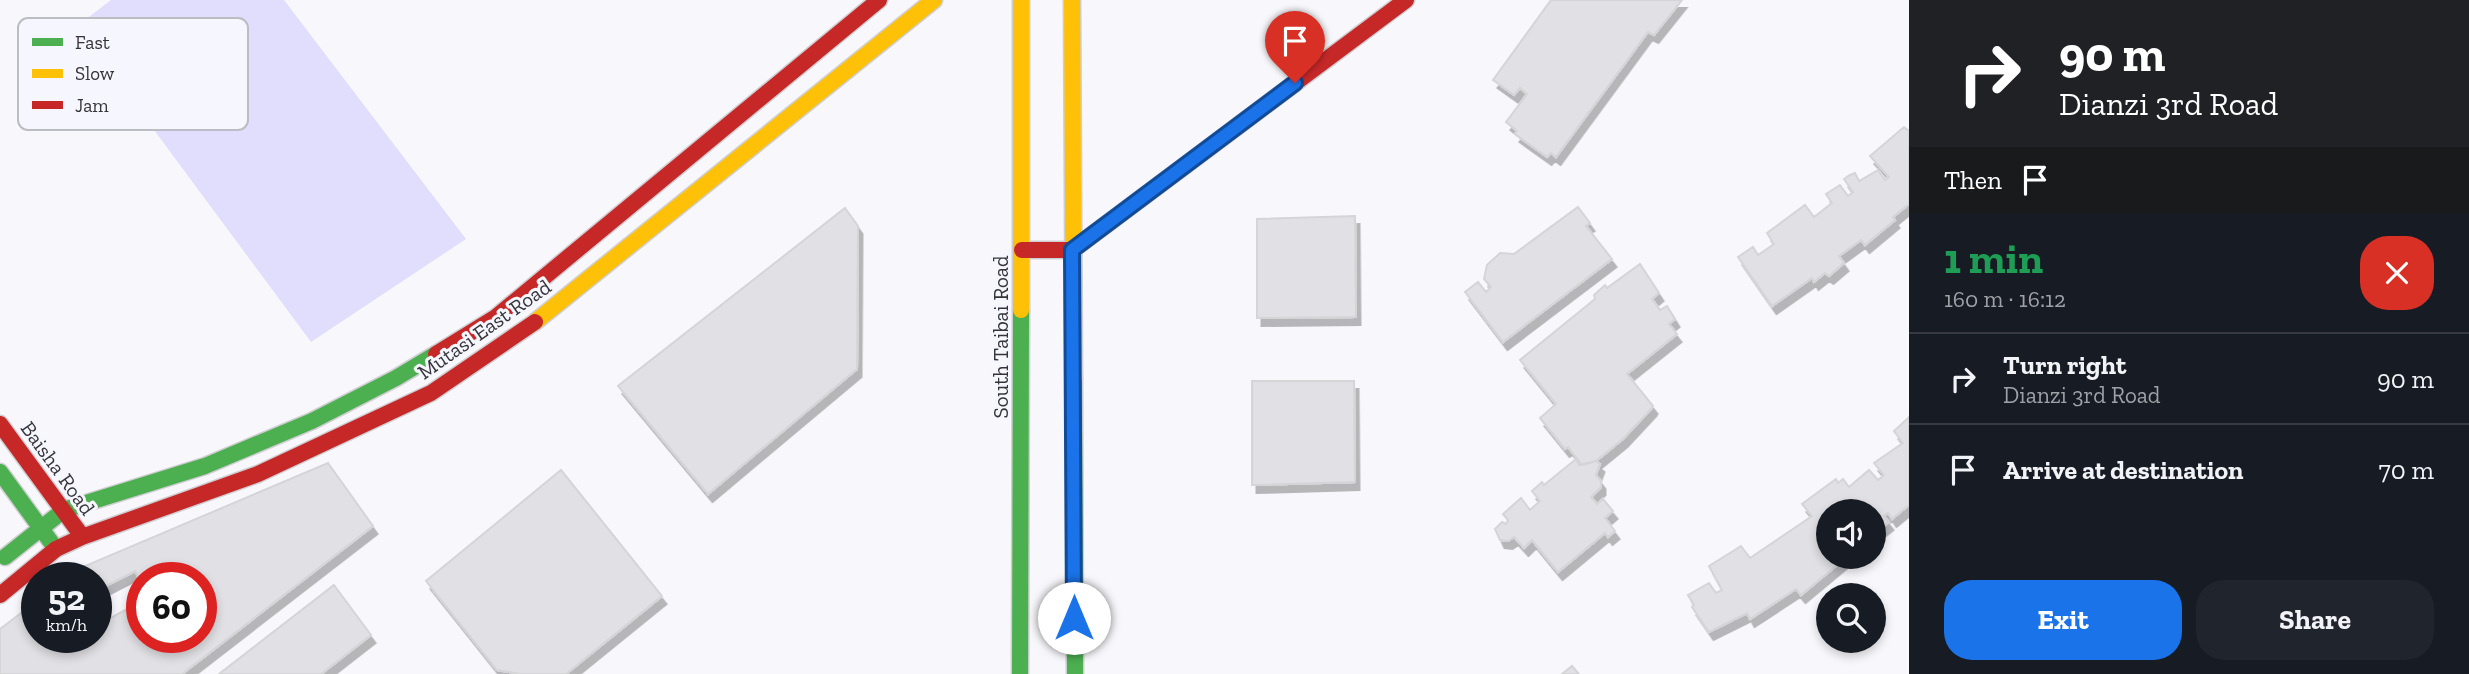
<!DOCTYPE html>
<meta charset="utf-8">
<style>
body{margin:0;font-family:"Zilla Slab",serif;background:#20242c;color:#f1f3f6;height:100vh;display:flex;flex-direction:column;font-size:26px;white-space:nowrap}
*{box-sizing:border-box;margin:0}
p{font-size:23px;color:#9ea1a6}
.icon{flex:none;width:38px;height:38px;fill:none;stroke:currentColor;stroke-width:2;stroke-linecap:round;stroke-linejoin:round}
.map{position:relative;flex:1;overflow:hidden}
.sheet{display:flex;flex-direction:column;background:#171b24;width:560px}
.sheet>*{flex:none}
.guide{background:#202124;color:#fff;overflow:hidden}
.fabs{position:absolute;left:1816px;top:499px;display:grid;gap:14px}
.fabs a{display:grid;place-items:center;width:70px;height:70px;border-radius:50%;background:#171b24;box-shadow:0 4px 10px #0003;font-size:35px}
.speed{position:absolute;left:21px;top:562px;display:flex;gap:14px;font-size:35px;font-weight:700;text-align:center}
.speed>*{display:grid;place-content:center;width:91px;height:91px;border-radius:50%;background:#171b24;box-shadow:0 4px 10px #0003;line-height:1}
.speed small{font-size:18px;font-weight:400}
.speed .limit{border:10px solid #d22;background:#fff;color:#111}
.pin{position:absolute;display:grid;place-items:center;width:60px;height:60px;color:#fff;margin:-72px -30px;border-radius:50% 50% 50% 0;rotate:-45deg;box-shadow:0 0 7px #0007}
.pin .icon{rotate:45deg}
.me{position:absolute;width:77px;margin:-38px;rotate:0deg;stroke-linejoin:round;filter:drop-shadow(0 0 5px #0008)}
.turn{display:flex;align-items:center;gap:24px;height:147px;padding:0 35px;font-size:32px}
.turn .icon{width:91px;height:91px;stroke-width:2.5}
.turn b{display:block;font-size:49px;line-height:60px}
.then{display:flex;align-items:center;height:66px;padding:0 35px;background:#0003;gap:14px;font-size:26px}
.round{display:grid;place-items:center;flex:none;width:74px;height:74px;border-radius:28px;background:#20242c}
.head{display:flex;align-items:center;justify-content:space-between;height:119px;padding:0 35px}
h1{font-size:42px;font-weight:700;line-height:52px;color:#1e9e55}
.cta{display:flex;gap:14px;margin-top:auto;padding:14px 35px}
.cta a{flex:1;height:80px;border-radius:28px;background:#1a73e8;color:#fff;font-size:28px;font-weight:700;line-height:80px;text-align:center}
.cta a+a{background:#20242c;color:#f1f3f6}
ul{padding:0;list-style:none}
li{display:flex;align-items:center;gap:21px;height:91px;padding:0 35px;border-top:2px solid #363941}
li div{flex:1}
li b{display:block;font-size:26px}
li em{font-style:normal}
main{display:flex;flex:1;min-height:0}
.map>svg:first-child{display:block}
</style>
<main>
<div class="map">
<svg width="1909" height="674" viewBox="0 0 1909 674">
<defs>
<filter id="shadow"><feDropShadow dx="4.5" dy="8" stdDeviation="0" flood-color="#0004"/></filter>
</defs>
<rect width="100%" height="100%" fill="#f8f8fc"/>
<path fill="#e1ddfc" d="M111,0H284L466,239L311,342L77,26Z"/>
<path fill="#e1e0e4" stroke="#d5d5d8" stroke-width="2" fill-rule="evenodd" filter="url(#shadow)" d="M1551,0H1682L1654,35L1648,32L1556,157L1551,153L1547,157L1515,134L1517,131L1506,122L1527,94L1520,88L1514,95L1493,80Z
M1904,127L1909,131V204L1893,217L1895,220L1865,245L1861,240L1839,256L1844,263L1829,276L1825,273L1814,282L1812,278L1772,306L1738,257L1753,247L1758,255L1774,244L1767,233L1805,205L1814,217L1832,203L1826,194L1840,185L1848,196L1853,192L1844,179L1850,175L1855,173L1859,181L1878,170L1885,180L1889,177L1870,156Z
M1578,207L1590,223L1586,226L1612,259L1503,342L1465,292L1478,282L1486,292L1491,287L1484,279L1487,265L1500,253L1514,254Z
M845,208L858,226L857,369L708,494L618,386Z
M1355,216L1356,317L1257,318V219Z
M1640,264L1659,293L1652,299L1660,310L1667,306L1675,319L1669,324L1677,334L1627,374L1653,406L1652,408L1623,439L1596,461L1582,465L1568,447L1565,449L1540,418L1556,404L1520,360L1595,299L1594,295L1605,285L1607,288Z
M1252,381H1354L1355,482L1252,485Z
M1909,417V505L1892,519L1888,513L1884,516L1889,522L1874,534V511H1829V556H1848L1801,595L1796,589L1750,619L1747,613L1709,632L1692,607L1694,605L1688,595L1709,583L1716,593L1722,590L1709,566L1741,546L1750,558L1812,516L1802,504L1836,479L1838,483L1843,479L1849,487L1869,470L1878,480L1884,475L1874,463L1903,443L1894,431Z
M1576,459L1579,465L1596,461L1600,464L1596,475L1601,481V487L1591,497L1597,504L1603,499L1613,511L1605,518L1615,531L1608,537L1605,533L1558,572L1532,540L1524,548L1514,537L1508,541L1500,540L1495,529L1502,522L1506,524L1508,520L1503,514L1521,498L1530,510L1540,501L1532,491L1542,482L1544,485Z
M328,463L373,526L182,674H0V629L37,601V637H96V578H67L78,569ZM142,578H201V637H142Z
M561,470L662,596L566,674H520L497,670L426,581Z
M135,571L142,584V601L96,626V591Z
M334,585L371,635L321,674H219Z
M1572,666L1579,674H1562Z"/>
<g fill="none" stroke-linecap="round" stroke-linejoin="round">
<defs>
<path id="fast" d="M1074,378L1075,674
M0,472L56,549
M5,557L64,510L205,466L312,421L396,378L436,354
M1020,674L1021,310"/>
<path id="slow" d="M1072,0L1074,378
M1021,310V0
M535,322L934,0"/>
<path id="jam" d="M1022,250H1072L1406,0
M436,354L496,317L879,0
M0,424L79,532
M0,595L56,549L82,537L258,474L431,393L535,322"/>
</defs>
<use href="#fast" stroke="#cfced2" stroke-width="19"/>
<use href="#slow" stroke="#cfced2" stroke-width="19"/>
<use href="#jam" stroke="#cfced2" stroke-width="19"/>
<use href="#fast" stroke="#4caf50" stroke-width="16"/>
<use href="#slow" stroke="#ffc107" stroke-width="16"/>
<use href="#jam" stroke="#c62828" stroke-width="16"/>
</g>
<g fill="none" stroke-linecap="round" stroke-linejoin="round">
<defs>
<path id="route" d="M1074,618L1072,250L1295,83"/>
</defs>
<use href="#route" stroke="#114b97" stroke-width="18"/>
<use href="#route" stroke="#1a73e8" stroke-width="12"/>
</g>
<g text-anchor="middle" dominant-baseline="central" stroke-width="6" stroke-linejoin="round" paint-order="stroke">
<g font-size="21" fill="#353438" stroke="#f6f6fe">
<text transform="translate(484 329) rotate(-35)">Mutasi East Road</text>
<text transform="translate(1000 337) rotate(-90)">South Taibai Road</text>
<text transform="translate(58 468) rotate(54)">Baisha Road</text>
</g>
</g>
<rect x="18" y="18" width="230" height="112" rx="10" fill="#f6f6fe" stroke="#bcbcc3" stroke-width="2"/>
<rect x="32" y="38" width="31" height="8" fill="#4caf50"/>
<rect x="32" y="69" width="31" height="9" fill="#ffc107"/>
<rect x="32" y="101" width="31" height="8" fill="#c62828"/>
<g font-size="19" fill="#353438">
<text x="75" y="49">Fast</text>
<text x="75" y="80">Slow</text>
<text x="75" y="112">Jam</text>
</g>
</svg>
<div class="fabs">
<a><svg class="icon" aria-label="sound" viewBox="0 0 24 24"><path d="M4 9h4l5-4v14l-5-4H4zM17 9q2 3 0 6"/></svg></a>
<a><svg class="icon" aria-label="search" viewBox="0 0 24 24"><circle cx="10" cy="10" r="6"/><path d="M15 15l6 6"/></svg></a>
</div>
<div class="speed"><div>52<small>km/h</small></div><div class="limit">60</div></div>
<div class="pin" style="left:1295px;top:83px;background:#d93025"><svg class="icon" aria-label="arrive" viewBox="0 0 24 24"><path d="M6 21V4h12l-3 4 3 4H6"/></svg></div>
<svg class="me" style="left:1074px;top:618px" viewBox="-20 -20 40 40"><circle r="19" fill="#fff"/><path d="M0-13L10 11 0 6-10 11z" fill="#1a73e8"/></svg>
</div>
<section class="sheet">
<div class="guide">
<div class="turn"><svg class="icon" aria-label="right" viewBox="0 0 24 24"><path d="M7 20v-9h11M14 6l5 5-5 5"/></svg><div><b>90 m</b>Dianzi 3rd Road</div></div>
<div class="then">Then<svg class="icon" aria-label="arrive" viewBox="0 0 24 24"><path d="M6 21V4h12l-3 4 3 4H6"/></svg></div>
</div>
<div class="head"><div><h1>1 min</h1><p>160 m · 16:12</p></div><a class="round" style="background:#d93025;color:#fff"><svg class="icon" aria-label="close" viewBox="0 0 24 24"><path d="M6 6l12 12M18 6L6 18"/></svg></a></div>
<ul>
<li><svg class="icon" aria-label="right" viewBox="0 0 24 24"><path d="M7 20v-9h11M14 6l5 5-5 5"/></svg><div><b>Turn right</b><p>Dianzi 3rd Road</p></div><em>90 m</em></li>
<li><svg class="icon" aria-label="arrive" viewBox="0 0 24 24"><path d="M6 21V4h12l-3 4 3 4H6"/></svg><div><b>Arrive at destination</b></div><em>70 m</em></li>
</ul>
<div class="cta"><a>Exit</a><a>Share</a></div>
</section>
</main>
